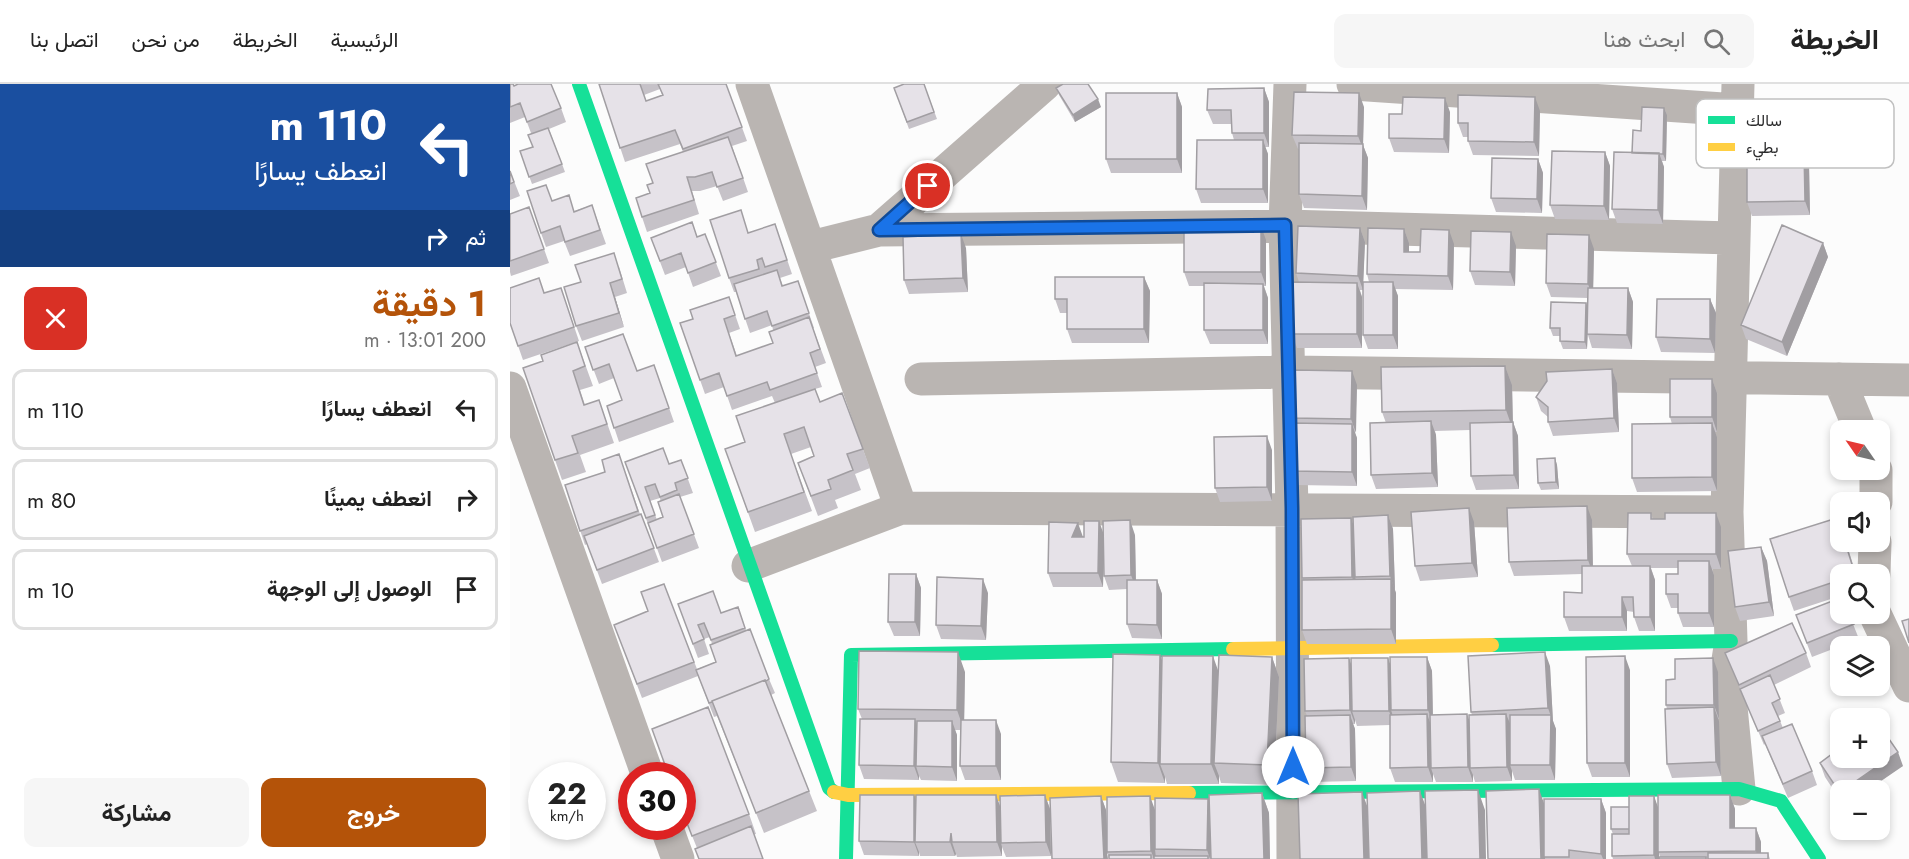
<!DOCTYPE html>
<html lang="ar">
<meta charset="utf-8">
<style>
body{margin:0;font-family:Jost,Vazirmatn,sans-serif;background:#f6f6f6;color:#222;direction:rtl;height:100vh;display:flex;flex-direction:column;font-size:22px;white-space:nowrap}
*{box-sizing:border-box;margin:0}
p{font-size:20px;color:#767676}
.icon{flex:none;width:33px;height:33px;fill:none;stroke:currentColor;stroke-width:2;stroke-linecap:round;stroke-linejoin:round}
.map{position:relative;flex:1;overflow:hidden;direction:ltr}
.side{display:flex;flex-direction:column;background:#fff;width:510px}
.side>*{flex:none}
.banner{background:#1a4fa0;color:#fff;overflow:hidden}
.needle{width:39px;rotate:304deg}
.tools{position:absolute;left:1320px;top:336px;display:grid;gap:12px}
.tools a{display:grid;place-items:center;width:60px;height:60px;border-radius:12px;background:#fff;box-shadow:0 3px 9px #0003;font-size:30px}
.speed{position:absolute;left:18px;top:678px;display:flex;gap:12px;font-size:30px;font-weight:700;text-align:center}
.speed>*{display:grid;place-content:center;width:78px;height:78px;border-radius:50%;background:#fff;box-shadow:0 3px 9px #0003;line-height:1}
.speed small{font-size:15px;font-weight:400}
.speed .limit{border:9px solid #d22;background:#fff;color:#111}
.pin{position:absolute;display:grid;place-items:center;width:51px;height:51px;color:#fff;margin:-26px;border:3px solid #fff;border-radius:50%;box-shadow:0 2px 6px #0007}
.me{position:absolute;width:66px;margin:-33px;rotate:0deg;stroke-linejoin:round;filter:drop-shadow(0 0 4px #0008)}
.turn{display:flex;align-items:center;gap:21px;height:126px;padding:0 24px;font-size:27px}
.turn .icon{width:78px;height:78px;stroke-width:2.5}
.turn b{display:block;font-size:42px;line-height:51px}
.then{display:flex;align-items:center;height:57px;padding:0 24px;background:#0003;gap:12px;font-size:22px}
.round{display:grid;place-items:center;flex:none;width:63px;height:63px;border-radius:12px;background:#f6f6f6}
.summary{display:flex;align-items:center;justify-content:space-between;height:102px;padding:0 24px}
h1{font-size:36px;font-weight:700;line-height:45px;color:#b45309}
.action{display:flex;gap:12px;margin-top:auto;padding:12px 24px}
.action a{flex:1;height:69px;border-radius:12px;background:#b45309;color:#fff;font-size:24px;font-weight:700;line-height:69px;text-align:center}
.action a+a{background:#f6f6f6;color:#222}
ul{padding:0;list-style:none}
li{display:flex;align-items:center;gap:18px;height:81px;margin:0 12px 9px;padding:0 12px;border:3px solid #e0e0e0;border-radius:12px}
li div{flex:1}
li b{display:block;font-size:22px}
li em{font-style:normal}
header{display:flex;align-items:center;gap:36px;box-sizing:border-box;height:84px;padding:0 30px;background:#fff;border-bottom:2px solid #e0e0e0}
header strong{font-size:28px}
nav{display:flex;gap:33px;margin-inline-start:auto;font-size:21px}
.search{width:420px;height:54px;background:#f6f6f6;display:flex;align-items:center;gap:15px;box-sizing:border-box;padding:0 21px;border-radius:12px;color:#767676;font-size:22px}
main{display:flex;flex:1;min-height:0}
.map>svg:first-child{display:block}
</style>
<header>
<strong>الخريطة</strong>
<div class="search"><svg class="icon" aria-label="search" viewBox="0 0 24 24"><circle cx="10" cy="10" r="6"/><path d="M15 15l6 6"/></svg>ابحث هنا</div>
<nav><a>الرئيسية</a><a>الخريطة</a><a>من نحن</a><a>اتصل بنا</a></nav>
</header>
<main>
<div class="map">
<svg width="1399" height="775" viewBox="0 0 1399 775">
<rect width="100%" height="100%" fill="#fcfcfc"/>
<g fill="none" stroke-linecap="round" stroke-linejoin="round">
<path stroke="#bab5b2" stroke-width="33" d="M780,0L775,142L782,424L783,775
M843,0L1228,26
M1228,0L1217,428L1221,557L1217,582L1229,705
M369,146L775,142L1223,154
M301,163L369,146L535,0
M411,295L779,288L1399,296
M1329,295L1350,346
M0,304L138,692
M1366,418V386
M391,424L1217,428
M238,482L391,424L242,0
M1364,490L1365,458
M1365,530L1399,602
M156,742L168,775"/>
<path stroke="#16e098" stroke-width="14" d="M69,0L319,704L324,708
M982,561L1221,557
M679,709L1229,705L1271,717L1309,775
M336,775L341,571L723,565"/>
<path stroke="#ffcf43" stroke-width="14" d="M723,565L982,561
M324,708L338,711L679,709"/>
</g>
<path fill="#c6c2c8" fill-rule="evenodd" d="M0,0L51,24L56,38L39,45L55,88L22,100L10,67L23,63L21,49L15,33L0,39Z
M89,0H216L237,57L222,62L238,108L213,117L207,102L190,107H182L189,130L137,148L132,133L143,99L173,68L170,60L115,78ZM150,5L152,11L136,17L134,11Z
M414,0L427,35L399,45L384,4Z
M546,4L591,23L565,38L549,11Z
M754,4L759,18V63H755L758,70V119H691L686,105L724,56L722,49V40H703L697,26Z
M667,9L672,23V89H601L596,75Z
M854,23L853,61L858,74L857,126L794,124L789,110V65H788L782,51Z
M1154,24L1157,31L1156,77H1152L1154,83L1153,140L1107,139L1102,125L1122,69L1131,47Z
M1030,27L1029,72L963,71L958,57V53H953L948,39Z
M940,28L939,69L884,68L879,54L892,30Z
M1095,68L1100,82L1099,136L1045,135L1040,121Z
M1028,75L1033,89L1032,129L986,128L981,114Z
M1299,80L1300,131L1242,132L1237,118Z
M0,87L10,112L0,116Z
M42,117L64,127L82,121L96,160L60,172L54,157L36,163L31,149Z
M19,123L39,179L1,192L0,188V130Z
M265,140L282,190L270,194L273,202L288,197L304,244H303L316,279L305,283L312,303L305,305L310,318L332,309L360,384L345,390L351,406L325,416L328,424L308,432L288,379L304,372L301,363L281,370L302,427L245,448L215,365L235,358L265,319L262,312L222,326L214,303L195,310L170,239L183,235L219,213L230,245L219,249L227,272L263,259V246L262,241L240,249L226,208H224L219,194L239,149Z
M850,144L855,158L853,198H859L857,190L894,145L899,159V168H910L944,160L943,206L885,205L888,212V265H858L853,251V206H850L852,213V264H787L782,250L789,198L786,189Z
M195,150L211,192L183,203L176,183L155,191L141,154L187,153Z
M756,156V202H754L758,214V260H700L694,246V202H679L674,188Z
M1313,159L1318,173L1277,272L1236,255L1231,241Z
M1006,162L1005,202L965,201L960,187Z
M456,164L458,208L399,210L394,196Z
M1084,165L1083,204H1118L1123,218L1122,265L1082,264L1078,251L1077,265H1053L1050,257V252H1043L1040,244L1076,219L1078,224V214L1041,213L1036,199Z
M109,183L117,209L105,213L114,243L72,257L66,242L71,198Z
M634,193L640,207L639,259H562L557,245V229H550L545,215Z
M51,204L69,257L13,276L0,239L34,209Z
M1200,215L1206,229L1205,269L1151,268L1146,253Z
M67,258L83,302L70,306L75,321L89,316L104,359L70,371L76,388L52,396L13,284L33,277Z
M75,263L127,287L144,281L164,338L109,358L97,322L112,316L104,294L89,300Z
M995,282L1002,301L1003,338L1008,352L1009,405L966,406L961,392L960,346L925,347L926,351L928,403L866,405L861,391L876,339L872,328Z
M1102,285L1107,299L1109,348L1043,352L1038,338V333L1031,327L1026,313Z
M1202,295L1207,309V348H1205L1207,353V407L1127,408L1122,394L1162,340L1160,333Z
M847,301L845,349L847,354V402L786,401L781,387L784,339L782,334Z
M762,366V417L710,418L705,404Z
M109,370L130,430H131L149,478L92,500L77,460L75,461L55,401L95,388Z
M1045,374L1047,381L1049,405L1031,406L1028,399Z
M171,376L183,409L170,413L189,464L152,478L115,378L159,380ZM150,414L153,434L147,436L140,417Z
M1141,429L1143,435L1211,443V485H1202L1204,491V543H1173L1168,529V524H1161L1156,510L1168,490V484H1141L1145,496V547H1129L1124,533V528L1117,527V547H1059L1054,533L1072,509V490L1004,492L999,478L1082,436L1083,482H1122L1117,470Z
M878,431L883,445L885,506L886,509V560H797L792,546V494L841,434L843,439Z
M964,438L968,493L910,497L905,482Z
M594,451H625L626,496H647L652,510V555L622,554L617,540V505L599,506L594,492V456L593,503H543L538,489L573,453Z
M1330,458H1336L1346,490H1330V512L1284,527L1279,513Z
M1251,463L1257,477L1264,532L1230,537L1225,523Z
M406,490L411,504L410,552H384L378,538Z
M154,500L187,585L206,578L202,560L200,553L194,555L199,570L188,574L168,520L211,529L228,523L236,546L259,595L265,609L261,611L307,727L254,749L207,632L204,633L188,592L132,614L104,541L138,527Z
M478,509L476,556L431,555L426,541Z
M1339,530L1349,555L1302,573L1286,531Z
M1215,569H1296L1301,583L1264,601L1275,629L1268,632L1273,644L1302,687L1307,701L1278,714L1255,660L1254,661Z
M762,573L769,593L764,701L711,699L709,692V700H657L655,693V699L608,698L601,678L652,575L708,586Z
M917,573L922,587L923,631L959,637L962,631L961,628L1040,582L1043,638L1046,645L1045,696H1005L1002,687V697L965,698L963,691V698H926L923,690V698H885L880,684V641L847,642L845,636V640H843L845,645L846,697L801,698L796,684L797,632L795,627L841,580L880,579Z
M1120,586V693H1082L1077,679Z
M455,588L454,636L491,650V696H455L450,682L451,646H445L447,651V697L411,696L409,692V696L354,695L349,681L352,635L348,625Z
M1208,588L1209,635H1208L1211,692L1162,694L1157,680V625L1156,621L1165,595Z
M1310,679L1393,682L1330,706V716L1315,693Z
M752,709L759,729L760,775H599L598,770L542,775L591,712L596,726L597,742L645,726L698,715Z
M486,711L490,722L535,711L540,725L541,772L496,773L492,763V772L447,773L446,770L445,772H410L409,768V772L354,771L349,757L406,715Z
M1220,711L1225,725V744H1246L1251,758V769H1258L1260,775H1149L1150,773L1149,769V775H1103L1102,772L1103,750L1101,745L1119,723L1144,712L1148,725Z
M1091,715L1096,729V775H978L1034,720Z
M172,727L239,730L246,750L187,764Z"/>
<path fill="#a19ea2" d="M754,4L759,18V63L754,49Z
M667,9L672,23V89L667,75Z
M849,9L854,23L853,61L858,74L857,126L852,112L853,65L848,52Z
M1025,13L1030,27L1029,72L1024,58Z
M935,14L940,28L939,69L934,55Z
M588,15L591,23L565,38L563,31Z
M1154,24L1157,31L1156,77L1153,70Z
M753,56L758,70V119L753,105Z
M1294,66L1299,80L1300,131L1295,117Z
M1095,68L1100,82L1099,136L1094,122Z
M1149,69L1154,83L1153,140L1148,126Z
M1028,75L1033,89L1032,129L1027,115Z
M751,142L756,156V202L751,188Z
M850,144L855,158L853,206L848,192Z
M894,145L899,159V182L894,168Z
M939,146L944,160L943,206L938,192Z
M1001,148L1006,162L1005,202L1000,188Z
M451,150L456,164L458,208L453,194Z
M1079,151L1084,165L1083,214L1078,200Z
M1313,159L1318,173L1277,272L1272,258Z
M634,193L640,207L639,259L634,245Z
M883,198L888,212V265L883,251Z
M100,199L105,213L114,243L109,229Z
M847,199L852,213V264L847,250Z
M753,200L758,214V260L753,246Z
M1118,204L1123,218L1122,265L1117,251Z
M1200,215L1206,229L1205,269L1200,255Z
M1076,219L1078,226L1077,265L1075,258Z
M995,282L1002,301L1003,346L996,326Z
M1102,285L1107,299L1109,348L1104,334Z
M842,287L847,301L846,349L841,335Z
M1202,295L1207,309V348L1202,333Z
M921,337L926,351L928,403L922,389Z
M1003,338L1008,352L1009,405L1004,391Z
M1202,339L1207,353V407L1202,393Z
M842,340L847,354V402L842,388Z
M757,352L762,366V417L757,403Z
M1045,374L1047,381L1049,405L1046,398Z
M1077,422L1082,436L1083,490L1078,476Z
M959,424L964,438L968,493L962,479Z
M1206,429L1211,443V485L1206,470Z
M878,431L883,445L885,506L880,492Z
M841,434L846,448L845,493L847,499V507L842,493Z
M620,436L625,451L626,505L621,491Z
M589,437L594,451L593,503L588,489Z
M568,439L573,453H562Z
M1251,463L1257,477L1264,532L1259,518Z
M1199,477L1204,491V543L1199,529Z
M1140,482L1145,496V547L1140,533Z
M406,490L411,504L410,552L405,538Z
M473,495L478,509L476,556L471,542Z
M881,495L886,509V560L881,545Z
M647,496L652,510V555L647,541Z
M1112,513L1117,527V547L1112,533Z
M448,568L455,588L454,646L447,626Z
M1035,568L1040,582L1043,638L1038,624Z
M650,571L657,590L650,680L655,693V699L648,679Z
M703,572L710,592L704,679L709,692V700L701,680Z
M1115,572L1120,586V693L1115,679Z
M762,573L769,593L764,701L757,681Z
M917,573L922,587L923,640L918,626Z
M839,574L844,588L842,627L845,636V640L840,626Z
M878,574L883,588L881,626L884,635V641L879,627Z
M1203,574L1208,588L1209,635L1204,621Z
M1204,623L1209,637L1211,692L1206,678Z
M917,630L922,644L921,684L923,690V698L918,683Z
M957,630L962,644L960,684L963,691V698L958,683Z
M996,630L1002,644L1000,681L1002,687V697L997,683Z
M840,631L845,645L846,697L841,683Z
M1041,631L1046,645L1045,696L1040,681Z
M405,635L410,650L406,682L409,692V696L404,682Z
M486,636L491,650V696L486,682Z
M442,637L447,651V697L442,683Z
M1388,668L1393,682L1358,706H1333Z
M1029,705L1036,725L1035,775H1031Z
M968,706L975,726L976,775H970Z
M910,707L917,726L919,775H912Z
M852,708L859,727L861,775H854Z
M752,709L759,729L760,775H754Z
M404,711L409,725L405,758L409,768V772L404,758Z
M486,711L491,725V759L492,763V772L487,758Z
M535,711L540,725L541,772L536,758Z
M1220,711L1225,725V758L1220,744Z
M591,712L596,726L598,768H597L598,775H594Z
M640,712L645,726V765L646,775H644L641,767Z
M1144,712L1149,726V775H1145L1144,771Z
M698,715L703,729L700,775L697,766Z
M1091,715L1096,729V775H1093L1091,770Z
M1246,744L1251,758V775H1248L1246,767Z
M441,749L442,758L446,770L445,772L440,758Z"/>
<path fill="#e6e2e8" stroke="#a19ea2" stroke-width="1.5" d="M0,0H3L4,2L8,0H41L51,24L17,38L10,19L0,23Z
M89,0H130L136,17L153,11L148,0H216L232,43L173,65L165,46L110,64Z
M394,0H414L424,28L397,38L384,4Z
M553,0H578L588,15L563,31L546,4Z
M754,4V49H722L721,26H697L698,5Z
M784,8L849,9L848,52L782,51Z
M596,9H667V75H596Z
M948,11L1025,13L1024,58L958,57V39H948Z
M893,13L935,14L934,55L879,54V30H892Z
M1132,23L1154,24L1153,70L1122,69L1123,46L1131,47Z
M38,44L52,80L19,93L10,67L23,63L18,51Z
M218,53L233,94L207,103L202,88L185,93H177L184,116L132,133L126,114L140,109L137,101L143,99L136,80Z
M687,56H753V105H686Z
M789,59L853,60L852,112L789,110Z
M1294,66L1295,117L1237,118V67Z
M1042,67L1095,68L1094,122L1040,121Z
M1104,68L1149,69L1148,126L1102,125Z
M982,74L1028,75L1027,115L981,114Z
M0,87L4,98L0,100Z
M36,101L42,117L59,111L64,128L82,121L90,146L55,158L50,142L31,149L17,107Z
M19,123L34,165L0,177V130Z
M231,126L238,149L265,140L277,176L255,183L252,174L247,176L249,185L219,194L200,136Z
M182,138L187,153L195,150L206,178L178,189L171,169L150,177L141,154Z
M1272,141L1313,159L1272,258L1231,241Z
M674,142H751V188H674Z
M788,142L850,144L848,192L786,189Z
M858,144L894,145V168H910L911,145L939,146L938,192L857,190Z
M961,147L1001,148L1000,188L960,187Z
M451,150L453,194L394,196L393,153Z
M1037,150L1079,151L1078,200L1036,199Z
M104,169L112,195L100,199L109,229L66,242L54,203L71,198L65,181Z
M267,186L272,202L288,197L299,229L262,242L257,227L235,235L224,200Z
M545,193H634V245H557V215H545Z
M29,194L34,209L51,204L64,243L8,262L0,239V204Z
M783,198L847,199V250H782Z
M853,198H883V251H853Z
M694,199L753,200V246H694Z
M1078,204H1118L1117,251L1077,250Z
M219,213L225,231L214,235L226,272L263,259L259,248L299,233L310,265L300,269L307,289L260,306L257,298L217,312L209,289L190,296L170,239L183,235L180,226Z
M1147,215H1200V255L1146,253Z
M1041,218L1076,219L1075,258L1050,257V244H1040Z
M113,250L127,287L144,281L159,324L104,344L97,322L112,316L99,280L83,286L75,263Z
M67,258L75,282L63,287L74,321L89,316L97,340L62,352L68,369L45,376L13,284L33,277L31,271Z
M995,282L996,326L872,328L871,283Z
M1102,285L1104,334L1038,338V323L1026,313L1037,297L1036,288Z
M784,286L842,287L841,335L782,334Z
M1160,295H1202V333H1160Z
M305,305L310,318L332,309L353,365L337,370L343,386L318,396L321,405L301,412L288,379L304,372L294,343L274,350L294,408L238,428L215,365L235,358L226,332Z
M921,337L922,389L861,391L860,339Z
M1003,338L1004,391L961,392L960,339Z
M781,339L842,340V388L781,387Z
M1202,339V393L1122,394V340Z
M757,352V403L705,404L704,353Z
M153,364L159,380L171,376L178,394L165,399L167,406L150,413L145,400L135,403L145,431L136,434L115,378Z
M109,370L128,427L70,447L55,401L95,388L92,376Z
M1045,374L1046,398L1028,399L1027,375Z
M169,410L184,450L147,464L138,439L153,433L148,418Z
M1077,422L1078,476L999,478L997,424Z
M959,424L962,479L905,482L901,428Z
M1118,429H1141V435H1155V429H1206V470H1117Z
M131,430L144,464L87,486L74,452Z
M878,431L880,492L845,493L843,433Z
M841,434L842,493L792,494L791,435Z
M1327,434L1330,444V458H1335L1345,490H1330V496L1279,513L1260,455Z
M620,436L621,491L594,492L593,437Z
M574,437H589L588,489H538L539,438L568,439L562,453H574Z
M1251,463L1259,518L1225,523L1218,467Z
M1168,477H1199V529H1168V510H1156V490H1168Z
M1072,482H1140V533H1124L1123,513H1112V533H1054V508L1072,509Z
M379,490H406L405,538H378Z
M427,493L473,495L471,542L426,541Z
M881,495V545L792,546V496Z
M617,496H647V541L617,540Z
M154,500L184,578L127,600L104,541L138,527L131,508Z
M203,507L211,529L228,523L235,544L201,556L194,539L188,541L194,555L183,560L168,520Z
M1330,514V530H1339L1344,540L1297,559L1286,531Z
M1399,535V559L1392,537Z
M1282,539L1296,569L1229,601L1215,569Z
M240,545L259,595L256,597L255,596L202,617V618L199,619L186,586L206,578L200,561Z
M349,567L448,568L447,626L348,625Z
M1035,568L1038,624L961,628L958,572Z
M603,570L650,571L648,679L601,678Z
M709,571L762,573L757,681L704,679Z
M652,572H703L701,680H650Z
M1115,572V679H1077L1076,573Z
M880,573H917L918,626H881Z
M839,574L840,626L795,627L794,575Z
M841,574H878L879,627H842Z
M1203,574L1204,621H1156V596L1165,595V575Z
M1260,591L1270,615L1262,619L1270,637L1248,647L1230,605Z
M255,596L299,707L246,729L202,617Z
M198,623L239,730L182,752L172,726V692H159L142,645Z
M1204,623L1206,678L1157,680L1155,625Z
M917,630L918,683L880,684V631Z
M957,630L958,683L921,684L920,631Z
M996,630L997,683L960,684L959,631Z
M840,631L841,683L796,684L795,632Z
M1000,631H1041L1040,681H1000Z
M350,635H405L404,682L349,681Z
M451,636H486V682H450Z
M407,637H442V683L406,682Z
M1282,640L1302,687L1273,700L1252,652Z
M1370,642L1388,668L1333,706H1330V709L1310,679L1330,664V674H1370Z
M1029,705L1031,775H978L976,707Z
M968,706L970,775H917L915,707Z
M910,707L912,775H859L857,709Z
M852,708L854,775H790L788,710Z
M752,709L754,775H701L699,711Z
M350,711H404V758L349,757Z
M406,711H486L487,758H442L441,749L440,758H405Z
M535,711L536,758L491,759L490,712Z
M1148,711H1220V744H1246V767L1148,768Z
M591,712L594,775H542L540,714Z
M640,712L641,767L597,768V713Z
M1119,712H1144V771L1102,772V750H1119Z
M645,714L698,715L697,766L645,765Z
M1034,715H1091V770L1059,766V773H1034Z
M1101,723H1119V745H1101Z
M241,742L253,775H189L185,765Z
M1198,769H1258V775H1198Z
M599,771H641V775H599Z
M644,772H698V775H644Z
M1149,773H1196V775H1149Z"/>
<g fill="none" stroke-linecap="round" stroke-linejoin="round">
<defs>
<path id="route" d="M418,102L369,146L775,141L782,424L783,683"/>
</defs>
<use href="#route" stroke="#114b97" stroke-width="15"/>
<use href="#route" stroke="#1a73e8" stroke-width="10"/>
</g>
<rect x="1186" y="15" width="198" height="69" rx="9" fill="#fff" stroke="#c0c0c0" stroke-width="1.5"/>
<rect x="1198" y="32" width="27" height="8" fill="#16e098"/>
<rect x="1198" y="59" width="27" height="8" fill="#ffcf43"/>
<g font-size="16" fill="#2c2c2d">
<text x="1236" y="42">سالك</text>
<text x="1236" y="69">بطيء</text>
</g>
</svg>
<div class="tools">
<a><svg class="needle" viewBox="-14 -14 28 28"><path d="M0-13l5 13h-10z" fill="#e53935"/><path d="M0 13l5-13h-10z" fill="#767676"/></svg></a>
<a><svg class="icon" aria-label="sound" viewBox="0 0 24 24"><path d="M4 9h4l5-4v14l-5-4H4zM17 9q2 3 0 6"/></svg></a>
<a><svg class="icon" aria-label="search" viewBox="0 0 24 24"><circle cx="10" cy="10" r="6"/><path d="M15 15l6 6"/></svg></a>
<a><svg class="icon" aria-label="layers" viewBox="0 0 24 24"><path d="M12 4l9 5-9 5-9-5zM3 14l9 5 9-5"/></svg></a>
<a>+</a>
<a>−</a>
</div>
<div class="speed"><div>22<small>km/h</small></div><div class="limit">30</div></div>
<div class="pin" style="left:418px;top:102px;background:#d93025"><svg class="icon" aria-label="arrive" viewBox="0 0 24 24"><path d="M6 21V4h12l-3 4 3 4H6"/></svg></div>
<svg class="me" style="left:783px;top:683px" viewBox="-20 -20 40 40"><circle r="19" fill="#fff"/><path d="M0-13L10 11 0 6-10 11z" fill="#1a73e8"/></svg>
</div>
<section class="side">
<div class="banner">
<div class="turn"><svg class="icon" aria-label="left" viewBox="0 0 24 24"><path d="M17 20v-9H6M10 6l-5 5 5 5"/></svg><div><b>110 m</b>انعطف يسارًا</div></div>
<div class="then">ثم<svg class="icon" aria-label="right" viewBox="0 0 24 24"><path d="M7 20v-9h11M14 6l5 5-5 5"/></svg></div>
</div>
<div class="summary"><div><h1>1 دقيقة</h1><p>200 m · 13:01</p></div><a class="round" style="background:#d93025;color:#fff"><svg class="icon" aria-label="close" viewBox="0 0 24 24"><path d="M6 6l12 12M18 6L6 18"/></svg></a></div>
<ul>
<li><svg class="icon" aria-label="left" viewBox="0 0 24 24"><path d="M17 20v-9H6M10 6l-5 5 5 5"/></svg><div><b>انعطف يسارًا</b></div><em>110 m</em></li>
<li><svg class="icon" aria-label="right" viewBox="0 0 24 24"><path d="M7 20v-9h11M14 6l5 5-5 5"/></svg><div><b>انعطف يمينًا</b></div><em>80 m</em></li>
<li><svg class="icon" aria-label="arrive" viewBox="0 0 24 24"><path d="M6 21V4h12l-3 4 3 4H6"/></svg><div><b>الوصول إلى الوجهة</b></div><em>10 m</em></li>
</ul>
<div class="action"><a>خروج</a><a>مشاركة</a></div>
</section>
</main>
